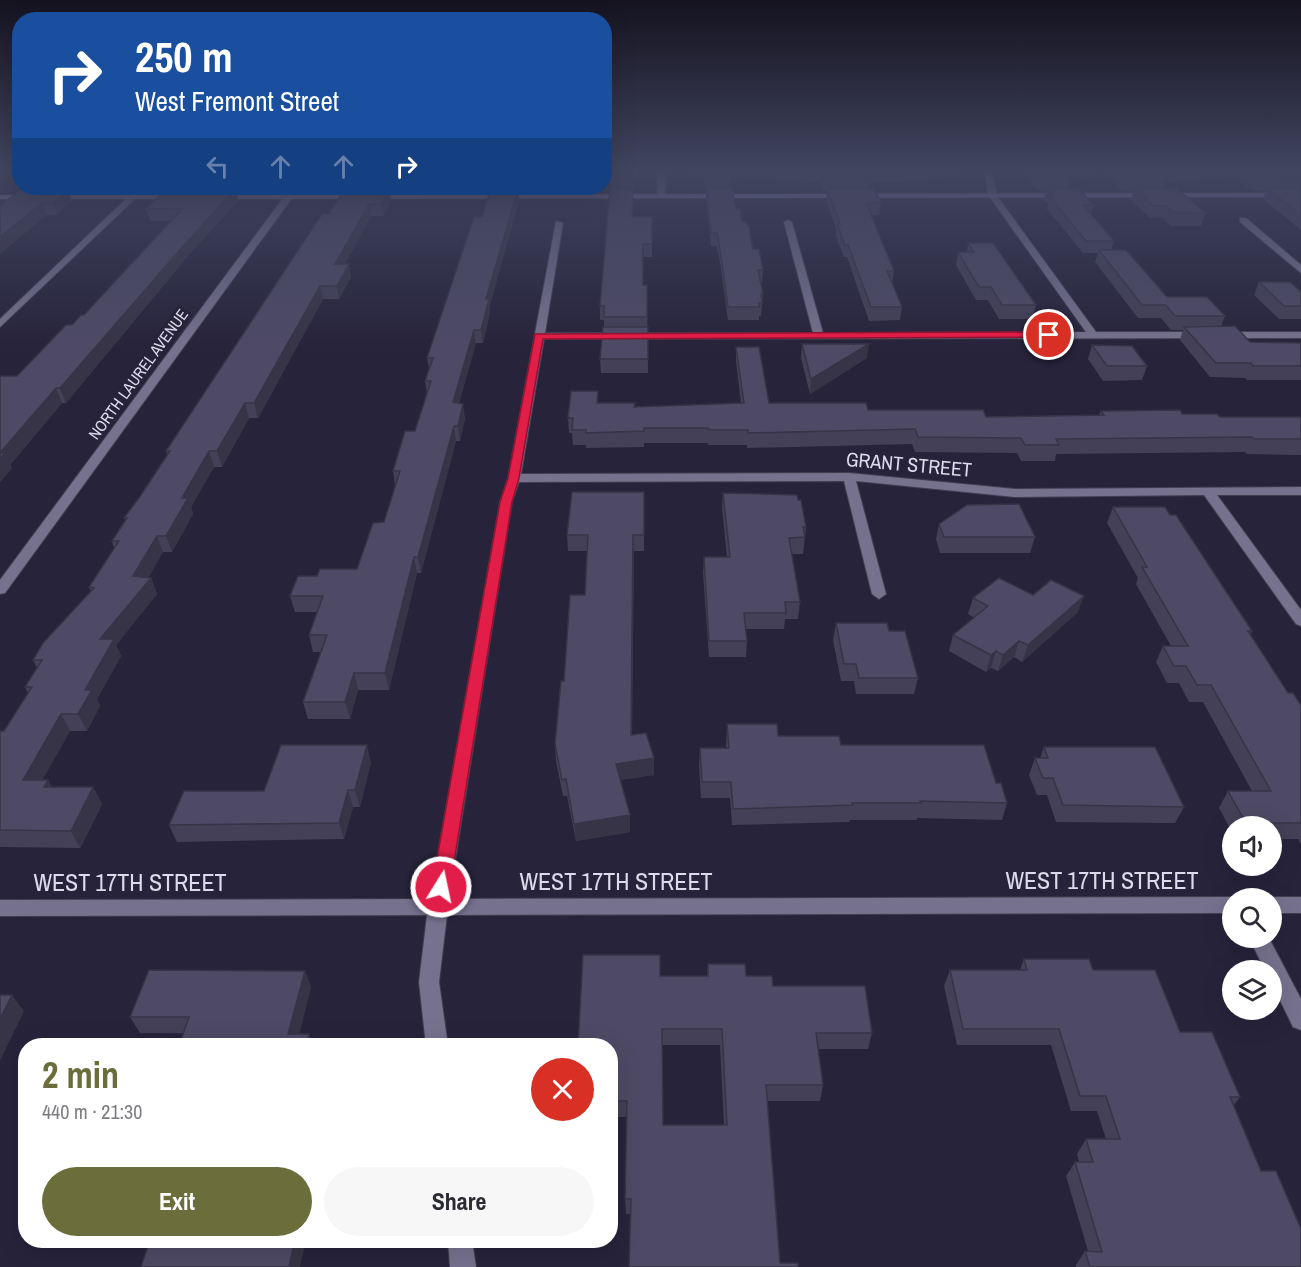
<!DOCTYPE html>
<meta charset="utf-8">
<style>
body{margin:0;font-family:"Archivo Narrow",sans-serif;background:#f7f7f7;color:#2b2b33;height:100vh;display:flex;flex-direction:column;font-size:22px;white-space:nowrap}
*{box-sizing:border-box;margin:0}
p{font-size:20px;color:#7c7c81}
.icon{flex:none;width:33px;height:33px;fill:none;stroke:currentColor;stroke-width:2;stroke-linecap:round;stroke-linejoin:round}
.map{position:relative;flex:1;overflow:hidden}
.panel{position:absolute;left:18px;top:1038px;width:600px;height:210px;display:flex;flex-direction:column;background:#fff;border-radius:24px;box-shadow:0 6px 24px #0002}
.panel>*{flex:none}
.guide{position:absolute;left:12px;top:12px;width:600px;height:183px;border-radius:24px;box-shadow:0 6px 24px #0002;background:#1a4fa0;color:#fff;overflow:hidden}
.controls{position:absolute;left:1222px;top:816px;display:grid;gap:12px}
.controls a{display:grid;place-items:center;width:60px;height:60px;border-radius:50%;background:#fff;box-shadow:0 6px 24px #0002;font-size:30px}
.pin{position:absolute;display:grid;place-items:center;width:51px;height:51px;color:#fff;margin:-26px;border:3px solid #fff;border-radius:50%;box-shadow:0 2px 6px #0007}
.me{position:absolute;width:66px;margin:-33px;rotate:10deg;stroke-linejoin:round;filter:drop-shadow(0 0 4px #0008)}
.turn{display:flex;align-items:center;gap:21px;height:126px;padding:0 24px;font-size:27px}
.turn .icon{width:78px;height:78px;stroke-width:2.5}
.turn b{display:block;font-size:42px;line-height:51px}
.lanes{display:flex;align-items:center;height:57px;padding:0 24px;background:#0003;justify-content:center;gap:30px;direction:ltr}
.lanes .off{opacity:.35}
.round{display:grid;place-items:center;flex:none;width:63px;height:63px;border-radius:32px;background:#f7f7f7}
.head{display:flex;align-items:center;justify-content:space-between;height:102px;padding:0 24px}
h1{font-size:36px;font-weight:700;line-height:45px;color:#6b6e3b}
.primary-button{display:flex;gap:12px;margin-top:auto;padding:12px 24px}
.primary-button a{flex:1;height:69px;border-radius:36px;background:#6b6e3b;color:#fff;font-size:24px;font-weight:700;line-height:69px;text-align:center}
.primary-button a+a{background:#f7f7f7;color:#2b2b33}
.map>svg:first-child{display:block}
</style>
<div class="map">
<svg width="1301" height="1267" viewBox="0 0 1301 1267">
<rect width="100%" height="100%" fill="#27233b"/>
<g fill="none" stroke-linecap="round" stroke-linejoin="round">
<defs>
<path id="service" d="M110,188H118L106,199H100V195Z
M130,195L137,197L0,327V319Z"/>
<path id="minor" d="M658,171H666L665,196L661,198L657,196Z
M984,171H992L997,196L1096,332H1301V338L544,339L521,474L849,473L1015,489L1301,487V495H1217L1301,610V626L1296,624L1204,495L1015,497L856,481L886,594L879,599L872,594L844,481L519,482L512,502L449,899L1233,897L1238,898H1233V913L447,915L439,982L448,1046H426L419,982L427,915L0,916V900L430,899L500,502L508,478L556,221L563,223L545,333H813L784,222L788,220L792,222L823,333L1086,332L989,196Z
M304,188H314L292,198L5,593L0,594V580L286,194Z
M1240,218H1246L1301,265V273L1240,222Z
M1272,897H1301V913H1272V898H1267Z
M1249,938H1269L1301,999V1030L1293,1027L1272,984V970H1265Z
M448,1240H472L476,1267H450Z"/>
<path id="primary" d="M1301,193V197L216,199L212,197L216,195Z
M0,195H177L181,197L177,199H0Z"/>
</defs>
<use href="#service" stroke="#423e51" stroke-width="2"/>
<use href="#minor" stroke="#423e51" stroke-width="2"/>
<use href="#primary" stroke="#423e51" stroke-width="2"/>
<use href="#service" fill="#76728e" fill-rule="evenodd"/>
<use href="#minor" fill="#76728e" fill-rule="evenodd"/>
<use href="#primary" fill="#9086bb" fill-rule="evenodd"/>
</g>
<path fill="#434057" fill-rule="evenodd" d="M612,171H637V178L633,177L632,217H652V257H643V285H647L648,373H601L600,359L604,327V320H600V306L611,189Z
M688,171H958L956,179L870,182L869,188L881,203L879,215H871L894,271L892,283L902,307L900,320L869,321L847,257H844L836,236V229L826,200L827,191H823L819,181L730,179V188L736,209L763,270L762,283H761L763,294L761,316H759V320H728L719,256L716,246H711L706,200V192H705L704,179H689Z
M1022,171H1095L1092,181L1069,178L1070,180L1068,188L1093,205L1091,214L1114,241L1111,250L1167,297L1225,316L1221,326L1250,342L1301,343V380H1247L1245,378L1210,377L1180,340L1183,330H1171L1161,318H1138L1095,262L1098,253H1083L1047,209L1048,204L1044,200L1046,191H1038Z
M1103,171H1301V230L1263,199L1266,191H1252L1238,179L1166,181L1164,188L1205,213L1201,226H1170L1163,218H1150L1131,200L1134,191H1123Z
M35,188H89L82,193H69L72,201L57,215H47Z
M177,188H249L245,192H236L238,201L187,257L66,403H62L10,465L12,468L0,482L17,376L72,325L84,315L171,221H150L146,209L177,189Z
M352,188H397L395,192H389L391,201L383,216H371L345,264L351,277L339,299H323L258,418H249L222,467H214L191,507L193,514L172,552H163L148,578H151L157,594L116,645L121,656L97,699L100,706L87,731H70L42,780H48L51,787H93L102,804L80,848L0,847V731H4L28,693L25,687L37,668L33,660L91,591L89,587L114,548L112,541L125,520L124,518L139,498L168,455L166,451L329,214L352,189Z
M495,188H522L521,192H518L519,200L490,305V312L483,343H476L459,403L465,418L460,441H456L421,573H417L389,690H358L350,719H308L303,702L321,652H313L309,635L317,612H295L290,596L317,576L357,569L384,522L395,485L393,471L415,431L427,394L425,381L429,369L427,358Z
M968,243L1036,305L1032,319H999L988,300H976L956,265L958,252H967Z
M1259,282L1301,292V319H1279L1254,295Z
M802,344L867,358L810,394L801,358Z
M1092,345L1147,366L1142,380L1103,381L1088,359Z
M736,347L769,403L986,417L1099,415L1101,411L1182,414L1220,417H1301V455L1247,454L1245,452L1056,454L1055,461H1021L1017,453L915,452L912,444L747,448V445H708V443H644V447L586,448V445H573L572,433H569L568,418L598,391V403L634,407L741,403L736,361Z
M644,492V551H634L632,735L654,775L620,780L630,815V832L576,841L567,796H563L556,761L555,744L564,681L585,595L587,551H568L567,535Z
M723,493L798,500L806,527L803,554H791L800,602L798,619H785L784,629H746L747,641L746,657H709L703,573L704,557H727L722,508Z
M1113,507L1252,631L1250,634L1288,693L1301,705V844L1298,839H1272V826H1233V834L1219,808L1228,791H1252L1203,702H1189L1179,683H1167L1156,662L1163,646H1171L1136,584L1138,578L1107,523Z
M939,524L1035,537L1030,553H940L936,539Z
M1033,595L1078,612L1022,662L1014,657L998,671L991,668L986,672L949,651L953,635L974,618L968,614L973,598Z
M836,623L889,631L918,678L914,694H856L854,681H841L833,640Z
M727,724L778,736L841,745L996,783L1007,803L1002,820L917,818V820H850L849,822L732,825L730,798H701L699,765L700,748H726Z
M1044,747L1184,807L1175,823L1056,822L1047,795H1037L1029,775L1035,758H1040Z
M371,762L360,807H353L344,839L177,842L169,825L264,791Z
M1024,959L1093,970L1180,1032L1240,1097L1234,1105L1301,1267H1076V1265L1085,1251H1088L1066,1176L1075,1162H1079L1077,1154L1086,1139H1106L1097,1111H1071L1051,1045H957L944,986L950,970H1020Z
M708,964L773,986L872,1033L868,1049H818L823,1085L820,1101H767L629,1267L631,1214H626L625,1199L627,1117H610V1046L660,976H707ZM662,1045H720L724,1125H663Z
M305,971L311,987L299,1034L140,1033L130,1017Z"/>
<path fill="#373447" d="M80,188H89L82,193Z
M244,188H249L245,192Z
M68,189L72,201L57,215L52,203Z
M235,189L238,201L187,257L66,403L60,388L184,245Z
M389,189L391,201L383,216L381,204Z
M518,189L519,200L490,305V312L483,343L481,330L486,299Z
M42,203L47,215L0,254V237Z
M369,204L371,216L338,277L335,264Z
M349,264L351,277L339,299L337,286Z
M320,286L323,299L258,418L254,403Z
M474,330L476,343L455,417L453,402Z
M869,344L867,358L810,394L811,379Z
M56,388L62,403L10,465L12,468L0,482V453Z
M245,403L249,418L222,467L217,451Z
M463,404L465,418L460,441L458,426Z
M454,426L456,441L421,573L418,557Z
M209,451L214,467L191,507L193,514L172,552L166,536L182,498Z
M157,536L163,552L141,590L151,578L157,594L116,645L121,656L97,699L100,706L87,731L78,714L100,639L133,576Z
M414,557L417,573L389,690L385,673Z
M1084,596L1078,612L1022,662L1028,645Z
M1019,641L1014,657L998,671L1003,655Z
M996,651L991,668L986,672L991,655Z
M354,673L358,690L350,719L345,702Z
M61,714L70,731L33,797L23,780Z
M367,745L371,762L360,807L355,790Z
M654,758V775L617,780L616,764Z
M48,780L57,797L44,787Z
M93,787L102,804L80,848L71,831Z
M348,790L353,807L344,839L339,823Z
M630,815V832L576,841L574,824Z
M305,971L311,987L296,1046L288,1034Z
M12,995L24,1011L0,1061V1019Z
M309,1034L314,1046H306Z
M295,1240H306L300,1267H289Z"/>
<path fill="#4e4a65" stroke="#373447" stroke-width="1.5" fill-rule="evenodd" d="M612,171H633V180H611Z
M704,171H729L730,180H705Z
M821,171H866L870,180H824Z
M1033,171H1062L1070,180H1040Z
M1117,171H1157L1166,180H1126Z
M1246,171H1301V179L1257,180Z
M706,188H732L736,209H740L742,222H746L749,227L753,249H759L763,270H758L763,294H761L762,303H759L760,307H728L719,243L717,233H711Z
M827,188H874L881,203H867L869,210L894,271H887L902,307H871L848,245H845L837,224H840Z
M1047,188H1078L1093,205H1083L1114,241H1086L1050,197H1054Z
M1135,188H1176L1205,213H1174L1167,206H1153Z
M1267,188H1301V215Z
M22,189H68L52,203H42L0,237V206Z
M166,189H235L184,245L60,388H56L0,453H5L0,458V376H17L66,325H72L81,315H84L182,209H146Z
M345,189H389L381,204H369L335,264H349L337,286H320L254,403H245L217,451H209L182,498H188L166,536H157L133,576L151,578L100,639H114L85,690H92L78,714H61L23,780H48L44,787H93L71,831L0,830V731H4L32,687H25L42,660H33L43,643L94,588L89,587L119,541H112L127,518H124L139,498L170,451H166L322,214H329Z
M491,189H518L486,299H489L481,330H474L453,402L463,404L458,426H454L418,557H414L385,673H354L345,702H303L327,635H309L323,596H290L298,576H317L320,569H357L373,523L384,522L400,471H393L405,431H415L431,381H425L433,358H427L474,217H482Z
M610,189H633L632,217H652V244H643V285H647V317H604V306H600Z
M968,243H993L1036,305H1002L991,287H979L958,252H974Z
M1099,250H1126L1167,297H1207L1225,316H1175L1166,305H1142Z
M1259,282H1290L1301,292V306H1284Z
M1235,326L1250,342L1301,343V366H1253L1251,363H1216L1184,327Z
M603,327H648V359H600Z
M802,344H869L811,379Z
M1092,345L1132,346L1147,366H1107Z
M736,347H759L769,403H866L868,410H983L986,417L1104,415L1101,411L1180,410L1182,414H1217L1220,417H1301V439H1254L1252,437L1056,439L1059,445H1025L1021,438L918,437L915,429L748,433V430H709L708,428H644V431L586,433V430H572L573,418H568L571,391H598L597,403H635L634,407L744,403Z
M572,492H644V535H633L631,735L646,733L654,758L616,764L630,815L574,824L566,779L562,780L555,744L561,681H564L570,595H585L588,535H567Z
M723,493L797,495L798,500H801L806,527H803L805,537L789,538L800,602H785L786,613H744L747,641H709L704,557H730Z
M1019,504L1035,537H944L939,524L967,505Z
M1113,507H1165L1170,515H1176L1252,631H1248L1288,693H1293L1301,705V823H1246L1228,791H1271L1211,685H1197L1186,666H1174L1163,646H1188L1142,567H1147Z
M999,578L1033,595L1051,580L1084,596L1028,645L1019,641L1003,655L996,651L991,655L953,635L988,606L973,598Z
M836,623H887L889,631H905L918,678H859L856,664H844Z
M727,724H777L778,736H839L841,745H984L996,783H1001L1007,803L920,801L921,803H852L853,805L733,809L731,782H702L700,748H729Z
M281,745H367L355,790H348L339,823L169,825L184,791H264Z
M1044,747H1155L1184,807L1063,805L1053,778H1043L1035,758H1048Z
M583,955H660V976H708V964H745L746,976H772L773,986H865L872,1033H816L823,1085H766L780,1263H798V1267H629L631,1199H625L627,1101H610V1046H578ZM662,1029H722L727,1125H663Z
M1024,959H1089L1093,970H1155L1180,1032H1212L1240,1097H1230L1261,1171H1276L1301,1229V1267H1090L1085,1251L1102,1252L1075,1162H1093L1086,1139H1120L1106,1096H1080L1059,1029H963L950,970H1027Z
M149,970L305,971L288,1034H309L306,1046H179L189,1017H130Z
M0,995H12L0,1019Z
M150,1240H295L289,1267H141Z"/>
<linearGradient id="sky" x2="0" y2="1"><stop stop-color="#151320"/><stop offset="0.49" stop-color="#414560"/><stop offset="1" stop-color="#414560" stop-opacity="0"/></linearGradient>
<rect width="1301" height="348" fill="url(#sky)"/>
<path fill="#e11d48" stroke="#92132f" stroke-width="1.5" d="M1049,332L1052,333V337L543,339L519,478L512,502L450,887L447,893L441,895L435,893L432,887L500,502L508,478L535,334Z"/>
<g text-anchor="middle" dominant-baseline="central" stroke-width="6" stroke-linejoin="round" paint-order="stroke">
<g font-size="16" fill="#dddbeb" stroke="#27233b">
<text transform="translate(138 374) rotate(-54)">NORTH LAUREL AVENUE</text>
</g>
<g font-size="20" fill="#dddbeb" stroke="#27233b">
<text transform="translate(909 464) rotate(5)">GRANT STREET</text>
</g>
<g font-size="24" fill="#dddbeb" stroke="#27233b">
<text x="1102" y="880">WEST 17TH STREET</text>
<text x="616" y="881">WEST 17TH STREET</text>
<text x="130" y="882">WEST 17TH STREET</text>
</g>
</g>
</svg>
<div class="controls">
<a><svg class="icon" aria-label="sound" viewBox="0 0 24 24"><path d="M4 9h4l5-4v14l-5-4H4zM17 9q2 3 0 6"/></svg></a>
<a><svg class="icon" aria-label="search" viewBox="0 0 24 24"><circle cx="10" cy="10" r="6"/><path d="M15 15l6 6"/></svg></a>
<a><svg class="icon" aria-label="layers" viewBox="0 0 24 24"><path d="M12 4l9 5-9 5-9-5zM3 14l9 5 9-5"/></svg></a>
</div>
<div class="pin" style="left:1049px;top:335px;background:#d93025"><svg class="icon" aria-label="arrive" viewBox="0 0 24 24"><path d="M6 21V4h12l-3 4 3 4H6"/></svg></div>
<svg class="me" style="left:441px;top:887px" viewBox="-20 -20 40 40"><circle r="17" fill="#e11d48" stroke="#fff" stroke-width="3"/><path d="M0-11L8 9 0 5-8 9z" fill="#fff"/></svg>
<div class="guide">
<div class="turn"><svg class="icon" aria-label="right" viewBox="0 0 24 24"><path d="M7 20v-9h11M14 6l5 5-5 5"/></svg><div><b>250 m</b>West Fremont Street</div></div>
<div class="lanes"><svg class="icon off" aria-label="left" viewBox="0 0 24 24"><path d="M17 20v-9H6M10 6l-5 5 5 5"/></svg><svg class="icon off" aria-label="ahead" viewBox="0 0 24 24"><path d="M12 20V5M6 11l6-6 6 6"/></svg><svg class="icon off" aria-label="ahead" viewBox="0 0 24 24"><path d="M12 20V5M6 11l6-6 6 6"/></svg><svg class="icon" aria-label="right" viewBox="0 0 24 24"><path d="M7 20v-9h11M14 6l5 5-5 5"/></svg></div>
</div>
<section class="panel">
<div class="head"><div><h1>2 min</h1><p>440 m · 21:30</p></div><a class="round" style="background:#d93025;color:#fff"><svg class="icon" aria-label="close" viewBox="0 0 24 24"><path d="M6 6l12 12M18 6L6 18"/></svg></a></div>
<div class="primary-button"><a>Exit</a><a>Share</a></div>
</section>
</div>
